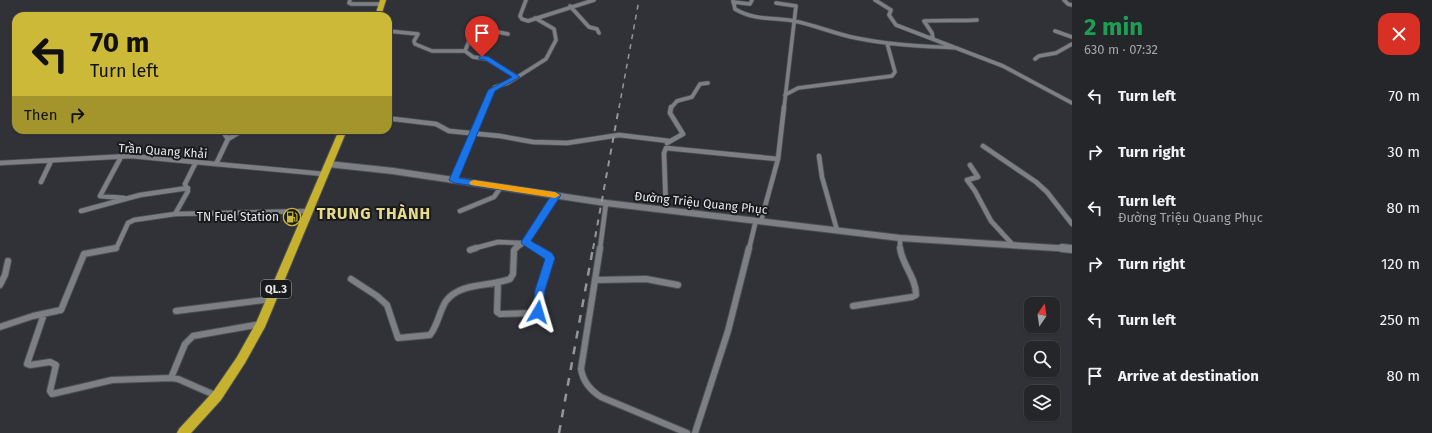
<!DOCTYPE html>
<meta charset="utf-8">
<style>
body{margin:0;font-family:"Fira Sans",sans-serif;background:#2c2e31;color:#f1f3f6;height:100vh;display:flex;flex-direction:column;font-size:15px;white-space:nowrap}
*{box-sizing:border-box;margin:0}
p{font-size:13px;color:#a3a5a8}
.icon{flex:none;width:22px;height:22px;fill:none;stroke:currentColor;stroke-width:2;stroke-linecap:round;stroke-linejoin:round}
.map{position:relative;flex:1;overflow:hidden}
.sheet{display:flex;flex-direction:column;background:#242629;width:360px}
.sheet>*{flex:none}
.hud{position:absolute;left:12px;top:12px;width:380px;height:122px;border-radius:12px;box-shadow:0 1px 3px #0004,0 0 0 1px #414346;background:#cdb938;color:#111;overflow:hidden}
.needle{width:26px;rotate:13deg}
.tools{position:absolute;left:1024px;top:297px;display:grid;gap:8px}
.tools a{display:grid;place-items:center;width:36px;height:36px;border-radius:8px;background:#242629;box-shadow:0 1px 3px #0004,0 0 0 1px #414346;font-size:20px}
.pin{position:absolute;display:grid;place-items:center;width:34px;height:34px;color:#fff;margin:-41px -17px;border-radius:50% 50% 50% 0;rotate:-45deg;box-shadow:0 0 4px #0007}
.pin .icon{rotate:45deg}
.me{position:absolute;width:44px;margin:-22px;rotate:7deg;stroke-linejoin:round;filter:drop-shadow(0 0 3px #0008)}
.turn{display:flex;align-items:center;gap:14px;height:84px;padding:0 12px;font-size:18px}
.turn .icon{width:52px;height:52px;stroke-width:2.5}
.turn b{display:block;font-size:28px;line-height:34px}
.then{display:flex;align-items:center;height:38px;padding:0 12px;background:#0003;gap:8px;font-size:15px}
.round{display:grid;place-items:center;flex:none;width:42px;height:42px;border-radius:12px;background:#2c2e31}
.summary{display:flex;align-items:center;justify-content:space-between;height:68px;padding:0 12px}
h1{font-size:24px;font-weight:700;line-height:30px;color:#1e9e55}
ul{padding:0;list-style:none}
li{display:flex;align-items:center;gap:12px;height:56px;padding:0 12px}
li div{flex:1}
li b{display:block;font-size:15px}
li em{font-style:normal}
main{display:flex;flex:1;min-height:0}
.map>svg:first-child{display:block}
</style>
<main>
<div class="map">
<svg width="1072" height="433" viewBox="0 0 1072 433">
<rect width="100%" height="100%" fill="#303237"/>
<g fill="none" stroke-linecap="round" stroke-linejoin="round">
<defs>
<path id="street-far2" d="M350,0L349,3L351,4H381
M526,0L520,16L522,19L528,21L594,0
M733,0L735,9C755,21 773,17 794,21C815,25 835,34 856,38C889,45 924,46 957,48
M875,0L891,10L889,15L896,25L1003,66L1072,103
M1064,0L1068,4L1072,5
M733,2L750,4L752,0
M776,3L796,6L784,108
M570,6L589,27L597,29L599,33
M388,31L418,34L414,41L415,44L432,51H465L473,57L487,59L517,77
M1055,31L1072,37
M933,39L932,33L924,21C942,20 959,21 977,20
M465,51L471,36L483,37L498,32L508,34
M1035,59L1039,56L1056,53L1072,44
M785,95L798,88L892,76L895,72L887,43
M484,108L492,90L495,87L508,83L546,59L556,40L554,29L535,18
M671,108L677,101L692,97L700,84L708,83"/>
<path id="street-far1" d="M394,119L436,124L449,131L500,136L533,142L567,143L619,135L669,141
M222,130L228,139
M667,143L683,134L670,113L671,107
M983,146L1036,182L1047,192L1072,224
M819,156L822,177L837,230
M121,157L100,196L124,198
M0,163L131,156L324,174
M216,164L228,139L243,130
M970,165L978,177L967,180L975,191L991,221L1014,246
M454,180L485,107
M41,182L51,161
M666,210L664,153L666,148L778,159
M81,211L140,195L188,188
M460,211L494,197L501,187
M175,214L188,191L185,184L196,162
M761,221L778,159L784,107
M526,242L538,249
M114,249H116L128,223L134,220L175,214L309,211
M472,249L498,242L522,243
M515,249L528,240L556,195
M600,249L606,203
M749,249L756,220
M900,249V238"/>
<path id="street" d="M600,248L581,369C583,382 590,390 601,397L687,433
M470,250L476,248
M351,279L377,296L387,305L398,338L430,335C438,325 439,312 446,301C460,282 490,287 510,279L513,274L514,250L516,248
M596,280L646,279L678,285
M498,282L497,312L500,314L537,313L540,290L550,258L548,255L537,248
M0,285L5,275L8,261
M853,306L912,297L916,295C916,277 902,265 900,248
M176,311L272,299
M44,314L27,364L30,365L50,362L56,365L50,391L52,394L112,380L171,378L178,379L217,396
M0,327L33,316L61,310L84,254L116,248
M171,378L185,344L193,336L261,324
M695,433L728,331L749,248"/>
<path id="secondary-far1" d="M328,164L393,171L606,203L900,238L1072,249"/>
<path id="secondary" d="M1062,248L1072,249"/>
<path id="highway" d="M380,0H386L381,16H375Z
M339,130H347L265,327L245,363L221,400L191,433H177L179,429L213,392L237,357L256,323Z"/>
</defs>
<use href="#street-far2" stroke="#4e5053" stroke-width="5"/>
<use href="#street-far1" stroke="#4e5053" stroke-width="6"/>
<use href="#street" stroke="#4e5053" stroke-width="8"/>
<use href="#secondary-far1" stroke="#4e5053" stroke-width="8"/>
<use href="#secondary" stroke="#4e5053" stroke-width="10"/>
<use href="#highway" stroke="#4e5053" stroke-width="2"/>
<use href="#street-far2" stroke="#7c7f84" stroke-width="3.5"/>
<use href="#street-far1" stroke="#7c7f84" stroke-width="4.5"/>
<use href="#street" stroke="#7c7f84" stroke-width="6"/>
<use href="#secondary-far1" stroke="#7c7f84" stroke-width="6"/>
<use href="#secondary" stroke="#7c7f84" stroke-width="8"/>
<use href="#highway" fill="#c6b22e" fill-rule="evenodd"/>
<path stroke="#94969a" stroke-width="1.5" stroke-dasharray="5 5" stroke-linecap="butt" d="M619,108L639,0"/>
<path stroke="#94969a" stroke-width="2" stroke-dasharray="6 6" stroke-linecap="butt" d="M593,249L619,107"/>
<path stroke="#94969a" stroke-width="2.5" stroke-dasharray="8 8" stroke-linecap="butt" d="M559,433L593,248"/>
</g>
<path fill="#a8bada" d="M297,215L294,221H287L286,219Z"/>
<path fill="#8897b2" d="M296,213L297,215L294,221L293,219Z"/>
<path fill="#c3d8fe" stroke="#8897b2" d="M289,213H296L293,219H286Z"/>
<path fill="#1a73e8" stroke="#114b97" d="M482,55L489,57L520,77L495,91L459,178L556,192L561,195L531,241L552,253L555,258L545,290L543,312L541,315L538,316L534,315L532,312L535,290L545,259L522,244L521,242L550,197L454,183L449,180L488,90L512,77L485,60L479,59V57Z"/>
<path fill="#f59e0b" d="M474,180L555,192L560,195L555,198L471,185L469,183L471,181Z"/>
<defs>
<symbol id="fuel-ring" viewBox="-11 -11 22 22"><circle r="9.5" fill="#191a1c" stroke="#cdb938" stroke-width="1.5"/><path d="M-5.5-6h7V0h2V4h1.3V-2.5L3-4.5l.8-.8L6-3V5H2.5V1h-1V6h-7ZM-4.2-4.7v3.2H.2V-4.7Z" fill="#cdb938"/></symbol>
</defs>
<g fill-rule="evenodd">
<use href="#fuel-ring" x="282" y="207" width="20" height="20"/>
</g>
<g text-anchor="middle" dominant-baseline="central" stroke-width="4" stroke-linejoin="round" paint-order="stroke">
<rect fill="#191a1c" stroke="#a9aaad" stroke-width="1" x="261" y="280" width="30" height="18" rx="3"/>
<g font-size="11" font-weight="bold" fill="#e7e8eb">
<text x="276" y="289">QL.3</text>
</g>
<g font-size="12" fill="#e7e8eb" stroke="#191a1c">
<text transform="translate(163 151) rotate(4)">Trần Quang Khải</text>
<text transform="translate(701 203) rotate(6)">Đường Triệu Quang Phục</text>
</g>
<g font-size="12" fill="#e7e8eb" stroke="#191a1c" text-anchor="end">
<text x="279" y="217">TN Fuel Station</text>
</g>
<g font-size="16" font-weight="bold" letter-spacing="1" fill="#e8db8c" stroke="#191a1c">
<text x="374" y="213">TRUNG THÀNH</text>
</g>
</g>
</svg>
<div class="tools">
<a><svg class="needle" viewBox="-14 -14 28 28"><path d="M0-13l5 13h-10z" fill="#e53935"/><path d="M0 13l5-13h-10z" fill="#a3a5a8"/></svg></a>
<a><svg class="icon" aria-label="search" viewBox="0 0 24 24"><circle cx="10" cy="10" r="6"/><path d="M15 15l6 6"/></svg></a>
<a><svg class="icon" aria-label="layers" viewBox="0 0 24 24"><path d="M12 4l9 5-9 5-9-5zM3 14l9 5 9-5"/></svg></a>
</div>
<div class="pin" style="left:482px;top:57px;background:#d93025"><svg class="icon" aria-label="arrive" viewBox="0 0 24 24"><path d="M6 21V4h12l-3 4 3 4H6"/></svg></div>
<svg class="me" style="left:538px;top:312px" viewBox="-20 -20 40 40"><path d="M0-17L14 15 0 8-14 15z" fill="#1a73e8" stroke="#fff" stroke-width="4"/></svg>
<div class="hud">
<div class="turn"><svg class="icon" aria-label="left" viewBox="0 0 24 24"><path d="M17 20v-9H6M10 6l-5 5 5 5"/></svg><div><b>70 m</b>Turn left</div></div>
<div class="then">Then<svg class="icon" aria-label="right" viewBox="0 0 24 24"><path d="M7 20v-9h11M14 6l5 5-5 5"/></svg></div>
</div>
</div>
<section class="sheet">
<div class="summary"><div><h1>2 min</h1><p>630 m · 07:32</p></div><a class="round" style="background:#d93025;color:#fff"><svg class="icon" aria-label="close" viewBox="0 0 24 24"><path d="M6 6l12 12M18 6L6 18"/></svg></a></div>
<ul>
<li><svg class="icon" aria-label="left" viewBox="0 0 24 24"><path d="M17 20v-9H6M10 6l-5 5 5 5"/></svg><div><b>Turn left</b></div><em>70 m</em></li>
<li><svg class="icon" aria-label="right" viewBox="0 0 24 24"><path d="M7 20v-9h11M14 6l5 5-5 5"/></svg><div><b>Turn right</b></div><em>30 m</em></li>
<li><svg class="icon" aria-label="left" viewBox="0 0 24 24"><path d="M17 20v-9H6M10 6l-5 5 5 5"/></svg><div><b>Turn left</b><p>Đường Triệu Quang Phục</p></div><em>80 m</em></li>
<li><svg class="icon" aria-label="right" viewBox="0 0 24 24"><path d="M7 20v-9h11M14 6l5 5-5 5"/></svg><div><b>Turn right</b></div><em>120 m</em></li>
<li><svg class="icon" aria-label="left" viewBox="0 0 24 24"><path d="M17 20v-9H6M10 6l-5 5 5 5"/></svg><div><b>Turn left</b></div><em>250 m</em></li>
<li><svg class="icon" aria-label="arrive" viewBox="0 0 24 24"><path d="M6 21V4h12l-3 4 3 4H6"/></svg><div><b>Arrive at destination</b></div><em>80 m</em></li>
</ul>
</section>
</main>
